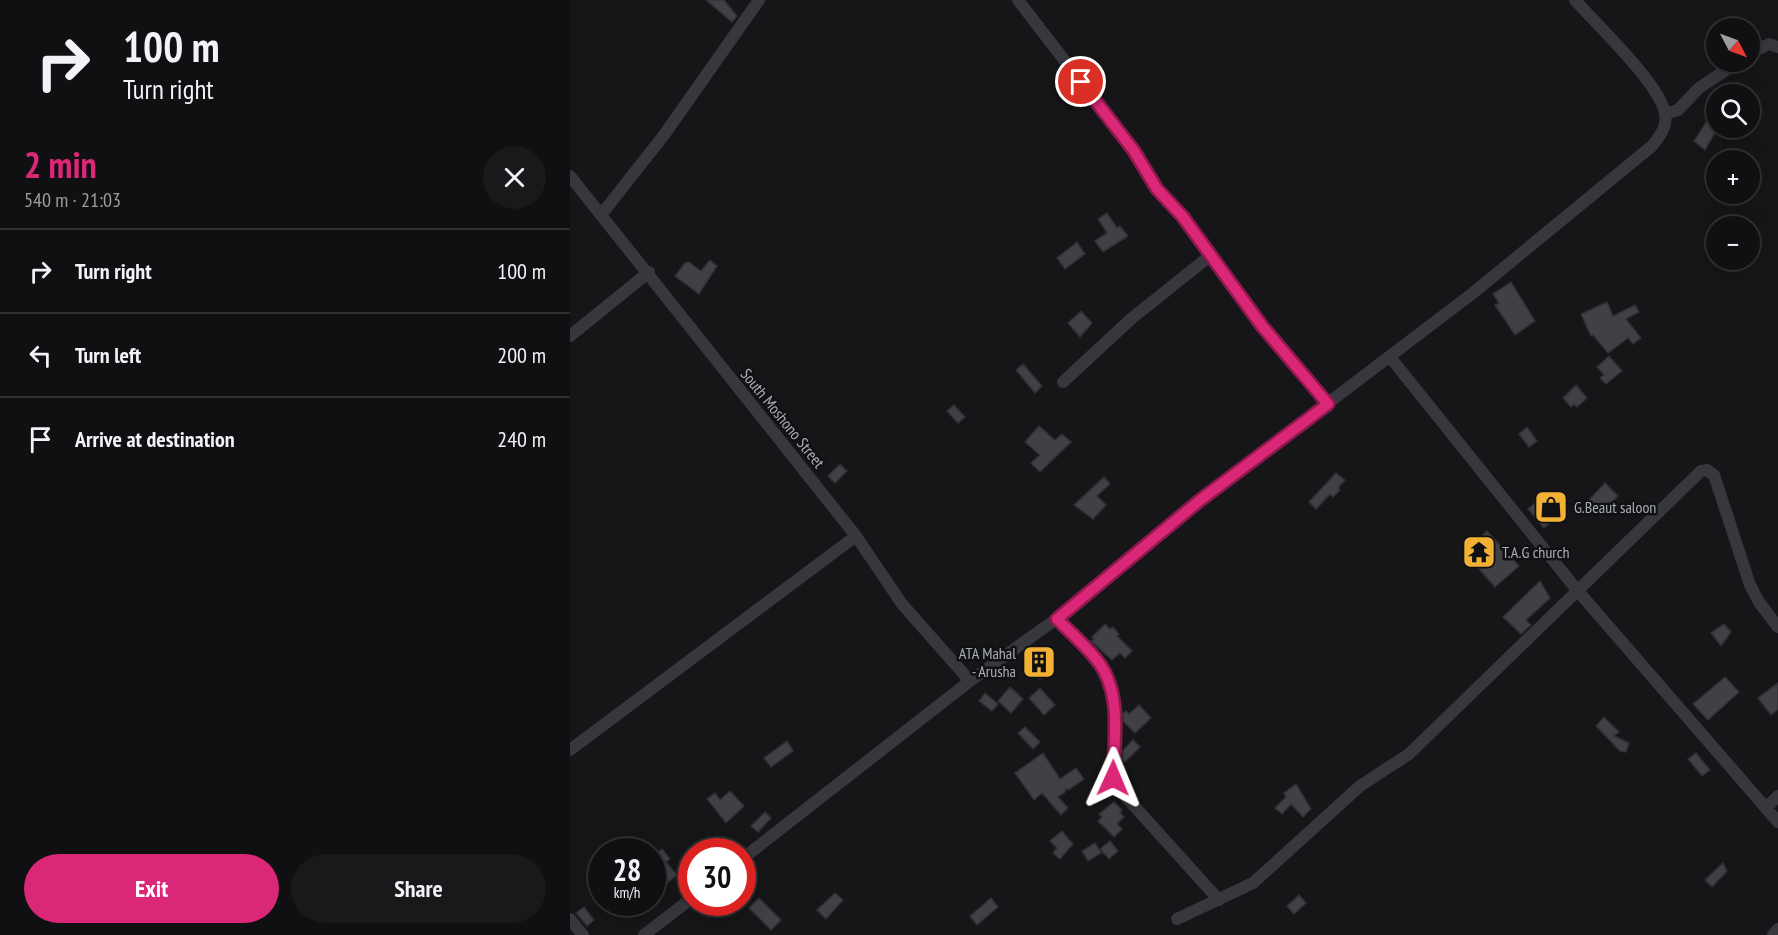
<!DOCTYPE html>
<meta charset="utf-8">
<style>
body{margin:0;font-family:"PT Sans Narrow",sans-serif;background:#19191b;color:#f1f3f6;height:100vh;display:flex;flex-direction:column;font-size:22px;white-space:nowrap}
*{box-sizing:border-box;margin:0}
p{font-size:20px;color:#9c9d9f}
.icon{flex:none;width:33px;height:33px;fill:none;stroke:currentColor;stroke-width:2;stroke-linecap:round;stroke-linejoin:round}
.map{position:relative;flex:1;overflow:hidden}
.drawer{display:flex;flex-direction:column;background:#101012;width:570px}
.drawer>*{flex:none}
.guide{background:#101012;color:#f1f3f6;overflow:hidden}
.needle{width:39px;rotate:131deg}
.fabs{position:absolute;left:1136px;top:18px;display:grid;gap:12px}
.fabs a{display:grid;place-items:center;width:54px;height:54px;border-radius:50%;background:#101012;box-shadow:0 6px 24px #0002,0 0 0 2px #303032;font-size:30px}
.speed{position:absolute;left:18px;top:838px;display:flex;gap:12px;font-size:30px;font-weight:700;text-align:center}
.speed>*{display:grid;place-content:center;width:78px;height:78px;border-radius:50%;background:#101012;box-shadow:0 6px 24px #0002,0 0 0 2px #303032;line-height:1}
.speed small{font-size:15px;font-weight:400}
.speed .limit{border:9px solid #d22;background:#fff;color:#111}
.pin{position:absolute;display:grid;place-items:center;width:51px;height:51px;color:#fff;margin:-26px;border:3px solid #fff;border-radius:50%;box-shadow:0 2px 6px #0007}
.me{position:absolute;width:66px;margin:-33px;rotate:1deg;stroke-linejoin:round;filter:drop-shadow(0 0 4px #0008)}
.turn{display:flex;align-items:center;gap:21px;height:126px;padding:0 24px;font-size:27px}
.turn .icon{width:78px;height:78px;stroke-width:2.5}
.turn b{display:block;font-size:42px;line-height:51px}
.round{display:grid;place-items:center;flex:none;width:63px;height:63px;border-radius:32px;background:#19191b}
.overview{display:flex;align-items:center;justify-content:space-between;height:102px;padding:0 24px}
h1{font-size:36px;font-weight:600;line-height:45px;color:#db2777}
.button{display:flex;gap:12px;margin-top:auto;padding:12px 24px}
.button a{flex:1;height:69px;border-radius:36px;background:#db2777;color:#fff;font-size:24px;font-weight:600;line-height:69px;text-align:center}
.button a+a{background:#19191b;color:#f1f3f6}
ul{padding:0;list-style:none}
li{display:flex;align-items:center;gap:18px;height:84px;padding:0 24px;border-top:2px solid #303032}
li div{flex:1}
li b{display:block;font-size:22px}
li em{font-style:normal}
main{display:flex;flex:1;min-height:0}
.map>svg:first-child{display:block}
</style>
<main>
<section class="drawer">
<div class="guide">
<div class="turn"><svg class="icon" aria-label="right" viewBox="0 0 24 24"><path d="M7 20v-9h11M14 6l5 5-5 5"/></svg><div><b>100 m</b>Turn right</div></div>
</div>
<div class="overview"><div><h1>2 min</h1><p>540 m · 21:03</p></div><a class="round"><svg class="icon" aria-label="close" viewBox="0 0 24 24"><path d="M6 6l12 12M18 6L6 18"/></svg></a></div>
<ul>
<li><svg class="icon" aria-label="right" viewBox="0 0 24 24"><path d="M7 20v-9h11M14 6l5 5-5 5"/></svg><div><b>Turn right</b></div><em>100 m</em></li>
<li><svg class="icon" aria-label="left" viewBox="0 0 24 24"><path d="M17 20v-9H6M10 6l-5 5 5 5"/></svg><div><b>Turn left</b></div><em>200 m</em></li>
<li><svg class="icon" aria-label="arrive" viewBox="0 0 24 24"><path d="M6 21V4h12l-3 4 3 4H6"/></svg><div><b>Arrive at destination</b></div><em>240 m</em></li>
</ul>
<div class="button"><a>Exit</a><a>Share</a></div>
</section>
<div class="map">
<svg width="1208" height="935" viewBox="0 0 1208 935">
<rect width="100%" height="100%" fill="#161618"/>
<path fill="#404145" stroke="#303034" stroke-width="1.5" d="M136,0H154L167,16L162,22Z
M1146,107V131L1135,150L1124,141Z
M537,213L547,228L550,226L558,236L533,252L525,241L537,233L528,219Z
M507,242L515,254L495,269L487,258Z
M140,260L147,266L129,294L105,276L115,263L119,262L131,271Z
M941,282L965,321L945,335L925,305L929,303L923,294Z
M1037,302L1043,316L1065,305L1069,312L1056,319L1071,338L1063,344L1058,338L1038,353L1023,335L1021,336L1011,314Z
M511,311L522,323L510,337L498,323Z
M1039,356L1052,371L1036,384L1030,378L1034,375L1027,367Z
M453,364L472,386L465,393L446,370Z
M1006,385L1017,398L1007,407L1004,404L1001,407L993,398Z
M384,405L395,417L388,423L377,411Z
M469,426L485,440L492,434L501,442L470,472L461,463L470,455L455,442Z
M957,427L967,441L959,447L949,434Z
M270,464L277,471L265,483L258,476Z
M766,473L775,480L768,488L770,490L763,497L760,494L746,509L739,502Z
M534,477L540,484L527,496L536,505L523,519L504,505Z
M1035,483L1048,496L1042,502L1045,505L1036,513L1034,511L1030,515L1017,502Z
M966,502L982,521L974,528L958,509Z
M917,531L949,566L925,587L894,552Z
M970,581L980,598L956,620L961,625L951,634L933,617Z
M535,624L540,629L543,627L549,634L547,636L562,651L555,658L550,653L542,660L521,641L524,639L522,637Z
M1154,624L1161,632L1151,646L1141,633Z
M461,648L466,652L469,649L474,653L476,651L484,658L470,679L460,670L463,666L453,657Z
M1155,677L1169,692L1138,720L1123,704Z
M1208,683V709L1201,715L1188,698Z
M440,687L453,699L441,713L428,701Z
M470,688L485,705L474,715L459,698Z
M415,693L428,704L422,711L409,701Z
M569,705L581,718L565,733L553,721V713L556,711L559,714Z
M1034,717L1049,732L1044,736L1059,743L1056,752L1050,751L1026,726Z
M455,727L470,742L463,749L448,733Z
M563,740L570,747L555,762L552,759L553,750Z
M217,741L223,751L201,767L194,758Z
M473,753L490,779L506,768L514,779L498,790L496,788L495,792L488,797L498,808L491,815L472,793L464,800L445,773Z
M1126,753L1140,770L1132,776L1118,759Z
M726,784L741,809L733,817L721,804L712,814L705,808L716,797L714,793Z
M160,791L174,806L156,823L137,799L145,793L150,800Z
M544,802L552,810L550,813L554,817L547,824L552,829L544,837L528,821L532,817L529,814Z
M195,812L201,818L188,832L181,826Z
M492,831L503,844L490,859L483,853L487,848L480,841Z
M540,841L548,851L539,859L530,849Z
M525,843L531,853L518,861L512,851Z
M92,849L100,859L96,862L107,875L97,883L94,879L82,889V857Z
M1153,863L1157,871L1142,887L1135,880Z
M265,893L273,900L256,919L247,910Z
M729,895L736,903L724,914L717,906Z
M189,898L211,920L201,930L179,908Z
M421,898L428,907L407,925L400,916Z
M14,907L24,920L17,926L6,913Z"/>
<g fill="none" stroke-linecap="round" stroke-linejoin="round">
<path stroke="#37383d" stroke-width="12" d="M448,0L561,147L587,189L613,217L692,326L758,404
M1179,54L1199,44L1208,47
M1095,114L1108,110L1129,88L1168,62
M0,176L286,536L332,604L400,681
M31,215L94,135L189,0
M0,336L79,272
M820,357L1007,590L1208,822
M493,382L561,319L641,255
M487,619C500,632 515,645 526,659C553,691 544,739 543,778L546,786L649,900
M0,750L286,536
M1196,808L1208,796
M172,859L400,681L496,612L629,501L903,293L1082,146C1090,136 1098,126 1095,113C1089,83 1027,25 1005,0
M0,919L13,935
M607,919L683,883L790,786L839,754L1131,471L1137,470L1144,475L1180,585L1189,602L1208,627
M74,935L122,898
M1203,935L1208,929"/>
</g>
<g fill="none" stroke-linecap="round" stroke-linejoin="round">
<defs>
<path id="route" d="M511,82L564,151L587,189L613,217L692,326L758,404L629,501L487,619C500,632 515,645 526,659C553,691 544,739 543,778"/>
</defs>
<use href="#route" stroke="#8e194d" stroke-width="15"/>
<use href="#route" stroke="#db2777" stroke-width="10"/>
</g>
<defs>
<symbol id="shop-square" viewBox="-11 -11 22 22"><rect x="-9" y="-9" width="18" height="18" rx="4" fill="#f2b134" stroke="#111113"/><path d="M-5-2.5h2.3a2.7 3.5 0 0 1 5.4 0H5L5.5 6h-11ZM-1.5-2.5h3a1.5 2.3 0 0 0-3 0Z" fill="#111"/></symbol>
<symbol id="temple-square" viewBox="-11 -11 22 22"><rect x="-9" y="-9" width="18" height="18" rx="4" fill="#f2b134" stroke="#111113"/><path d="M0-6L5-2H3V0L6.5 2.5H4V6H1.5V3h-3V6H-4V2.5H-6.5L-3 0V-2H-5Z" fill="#111"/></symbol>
<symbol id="building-square" viewBox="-11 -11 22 22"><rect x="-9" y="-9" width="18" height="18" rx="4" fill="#f2b134" stroke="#111113"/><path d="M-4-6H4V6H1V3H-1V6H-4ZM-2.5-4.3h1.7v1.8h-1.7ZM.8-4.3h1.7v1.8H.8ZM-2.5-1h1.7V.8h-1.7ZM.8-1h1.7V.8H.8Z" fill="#111"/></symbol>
</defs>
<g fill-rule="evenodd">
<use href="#shop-square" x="962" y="488" width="38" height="38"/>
<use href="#temple-square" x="890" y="533" width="38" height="38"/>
<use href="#building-square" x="450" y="643" width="38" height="38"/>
</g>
<g text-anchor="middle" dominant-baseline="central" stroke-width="5" stroke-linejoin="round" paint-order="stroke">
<g font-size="16" fill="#a8adb8" stroke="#111113">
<text transform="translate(213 418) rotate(51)">South Moshono Street</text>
</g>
<g font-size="16" fill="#a8adb8" stroke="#111113" text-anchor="start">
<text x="1004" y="507">G.Beaut saloon</text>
<text x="932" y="552">T.A.G church</text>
<text x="446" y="653" text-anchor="end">ATA Mahal<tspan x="446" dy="18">- Arusha</tspan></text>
</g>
</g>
</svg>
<div class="fabs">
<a><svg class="needle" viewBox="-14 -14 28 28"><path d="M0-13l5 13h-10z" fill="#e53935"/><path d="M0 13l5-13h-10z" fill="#9c9d9f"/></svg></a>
<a><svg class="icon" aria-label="search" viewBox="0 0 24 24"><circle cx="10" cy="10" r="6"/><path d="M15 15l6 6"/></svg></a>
<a>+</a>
<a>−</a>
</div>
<div class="speed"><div>28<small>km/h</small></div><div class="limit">30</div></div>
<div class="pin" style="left:511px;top:82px;background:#d93025"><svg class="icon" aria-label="arrive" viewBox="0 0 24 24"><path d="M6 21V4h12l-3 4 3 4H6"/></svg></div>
<svg class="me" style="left:543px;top:778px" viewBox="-20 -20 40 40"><path d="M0-17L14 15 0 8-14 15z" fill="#db2777" stroke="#fff" stroke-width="4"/></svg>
</div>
</main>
